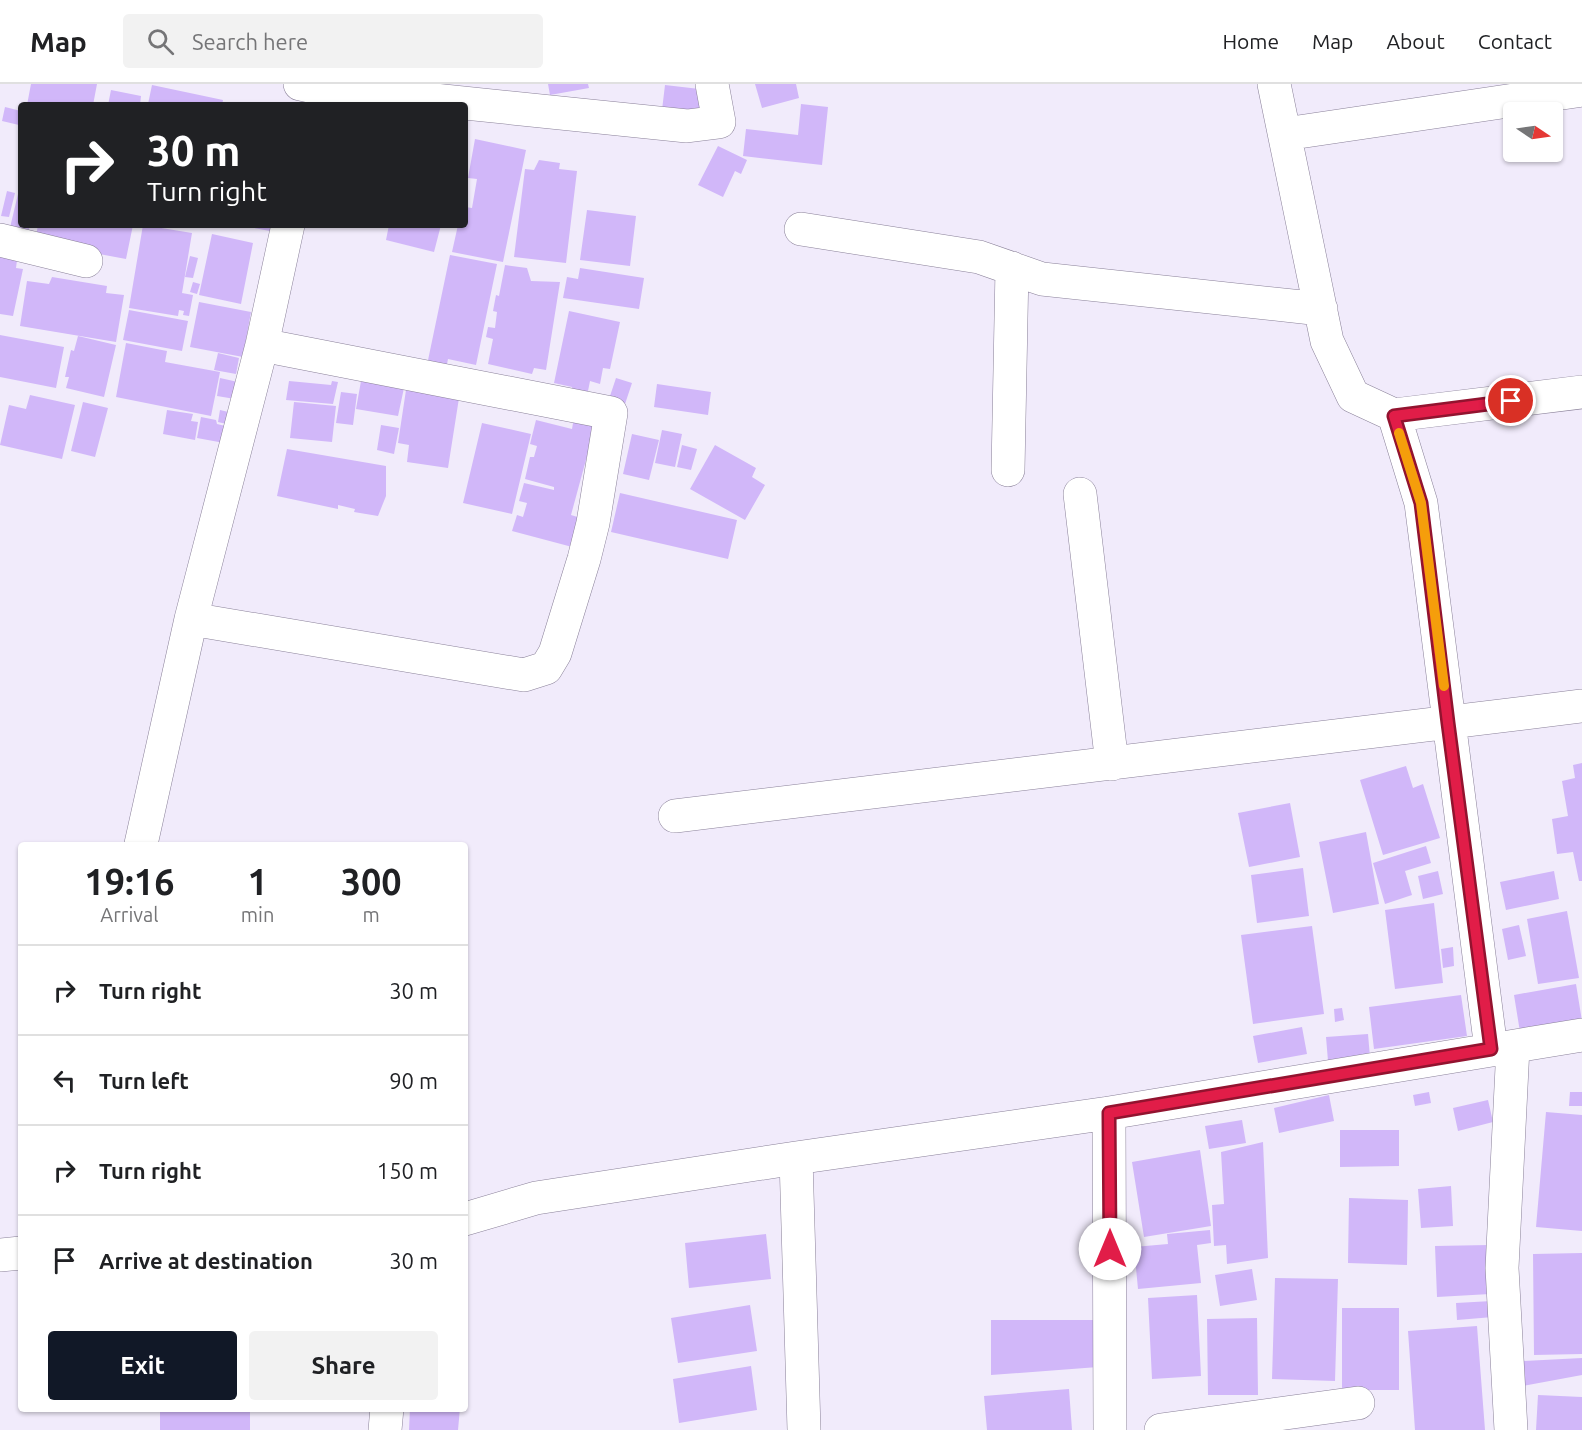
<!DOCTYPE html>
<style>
body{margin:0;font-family:Ubuntu,sans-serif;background:#f2f2f2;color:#202124;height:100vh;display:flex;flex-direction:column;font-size:22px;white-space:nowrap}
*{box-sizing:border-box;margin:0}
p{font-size:20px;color:#757577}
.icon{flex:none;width:33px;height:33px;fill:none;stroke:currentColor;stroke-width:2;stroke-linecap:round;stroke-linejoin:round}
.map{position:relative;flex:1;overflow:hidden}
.drawer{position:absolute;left:18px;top:758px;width:450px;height:570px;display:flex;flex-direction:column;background:#fff;border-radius:6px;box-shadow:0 2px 4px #0004}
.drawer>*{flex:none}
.hud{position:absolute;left:18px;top:18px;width:450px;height:126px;border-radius:6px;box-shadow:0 2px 4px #0004;background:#202124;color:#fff;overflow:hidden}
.needle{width:39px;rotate:103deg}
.buttons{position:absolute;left:1503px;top:18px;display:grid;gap:12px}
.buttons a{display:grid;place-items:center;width:60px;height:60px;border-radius:6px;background:#fff;box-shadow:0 2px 4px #0004;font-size:30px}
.pin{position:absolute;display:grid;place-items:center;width:51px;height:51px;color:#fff;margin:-26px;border:3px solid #fff;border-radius:50%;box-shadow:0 2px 6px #0007}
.me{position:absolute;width:66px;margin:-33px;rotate:0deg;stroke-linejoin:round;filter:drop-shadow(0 0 4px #0008)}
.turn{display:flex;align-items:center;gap:21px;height:126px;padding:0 30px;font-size:27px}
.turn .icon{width:78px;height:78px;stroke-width:2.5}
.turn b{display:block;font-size:42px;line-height:51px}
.eta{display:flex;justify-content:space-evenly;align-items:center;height:102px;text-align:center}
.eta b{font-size:36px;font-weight:700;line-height:42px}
.primary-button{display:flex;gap:12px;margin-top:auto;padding:12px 30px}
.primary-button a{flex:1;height:69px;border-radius:6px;background:#111827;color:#fff;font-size:24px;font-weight:700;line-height:69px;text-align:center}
.primary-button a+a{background:#f2f2f2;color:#202124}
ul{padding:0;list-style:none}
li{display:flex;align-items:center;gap:18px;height:90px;padding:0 30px;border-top:2px solid #e0e0e0}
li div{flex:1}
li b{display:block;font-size:22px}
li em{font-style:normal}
header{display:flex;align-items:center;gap:36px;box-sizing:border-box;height:84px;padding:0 30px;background:#fff;border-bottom:2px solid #e0e0e0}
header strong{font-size:28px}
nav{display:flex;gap:33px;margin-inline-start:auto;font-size:21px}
.search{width:420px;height:54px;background:#f2f2f2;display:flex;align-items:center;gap:15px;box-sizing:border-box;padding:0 21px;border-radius:6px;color:#757577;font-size:22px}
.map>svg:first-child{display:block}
</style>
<header>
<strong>Map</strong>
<div class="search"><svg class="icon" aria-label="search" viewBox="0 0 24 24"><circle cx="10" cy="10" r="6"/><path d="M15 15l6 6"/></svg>Search here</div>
<nav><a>Home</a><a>Map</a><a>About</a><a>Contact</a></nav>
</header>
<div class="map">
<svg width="1582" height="1346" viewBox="0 0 1582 1346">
<rect width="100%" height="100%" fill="#f1ebfb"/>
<path fill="#d1b7f9" d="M31,0H97L93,21H27Z
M548,0H588L589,4L550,11Z
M755,0H796L799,14L762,24Z
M152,1L223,16L222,21L148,20Z
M665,1L708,6L705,32L662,26Z
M111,6L141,12L140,21H108Z
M801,20L828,23L822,81L743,72L746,45L798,51Z
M5,23L21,27L19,41L2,37Z
M475,55L526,66L503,178L452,168L458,141H465V123L472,124L477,95L468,94Z
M718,62L747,76L741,90L735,87L723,113L698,101Z
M539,76L560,79L559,85L577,87L566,179L514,173L525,85L534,86Z
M7,107L15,109L9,133L1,132Z
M18,110L21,111V141H30L26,156L8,152Z
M587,126L636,132L630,182L580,176Z
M38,141H133L126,175L35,158Z
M143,141L192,149L182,209L193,211L189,232L183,231L184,227L179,226L178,232L129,224Z
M245,141H276L275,148L244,142Z
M389,141H441L434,168L386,156Z
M212,150L253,159L241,220L199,211Z
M450,171L497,180L476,281L448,275L446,285L427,281Z
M0,172L17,176L16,184L23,185L13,232L0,230Z
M190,172L198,174L193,194L185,193Z
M505,181L527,184L531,197L560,198L546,286L534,284L532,290L488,280L493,255L486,253L488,243L495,244L497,228L493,227L496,211L499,212Z
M580,184L644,194L639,225L563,214L567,193L578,195Z
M52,193L107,202L106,209L124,211L116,258L20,242L27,197L49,200Z
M193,198L200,200L197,210L190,208Z
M199,218L251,228L243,273L190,263Z
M129,226L188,237L182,267L123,256Z
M569,227L620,238L610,285L603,284L600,300L590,297L587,312L571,309L572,303L554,299Z
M0,251L64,263L56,304L0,293Z
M78,252L116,261L104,313L66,304L69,293H65L71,266L74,267Z
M126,259L167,267L165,278L220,288L211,332L116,313Z
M218,269L239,274L236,290L214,286Z
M220,294L238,298L235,315L217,312Z
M616,294L632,299L625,320L609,315Z
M289,297L331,301L332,297L338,298L333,320L286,316Z
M361,297L404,304L398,332L356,325Z
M657,300L711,308L708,331L654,323Z
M406,306L459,314L448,384L407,378L409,361L398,359Z
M341,308L357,310L353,341L336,339Z
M30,311L75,321L62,375L0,361L9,321L26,325Z
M83,318L108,324L95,373L71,367Z
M294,318L336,322L332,358L290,354Z
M167,326L193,330L191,337L198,338L195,356L163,350Z
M220,326L241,331L239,343L218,338Z
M201,333L216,336L217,340L238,345L235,361L197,354Z
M574,333L596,339L571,431L584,435L576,464L512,447L517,431L523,433L527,419L519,417L524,399L554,406V403L525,395L530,373H534L537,362L530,360L536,336L572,345Z
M482,339L531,350L512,430L463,419Z
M381,341L399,344L394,370L377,366Z
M662,346L682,350L675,383L655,379Z
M632,350L659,356L649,396L623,390Z
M682,361L697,365L691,386L677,383Z
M715,361L756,384L752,393L765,401L745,436L690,405Z
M287,365L386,382V412L378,432L354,428L355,425L338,421V425L277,412Z
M620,409L737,436L728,475L611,448Z
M1582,679V797H1579L1573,768L1557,770L1552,735L1568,732L1562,697L1575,694L1573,681Z
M1406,682L1413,704L1423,700L1440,754L1383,771L1360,696Z
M1290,719L1300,773L1249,783L1238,729Z
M1366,748L1379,820L1333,829L1319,758Z
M1426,762L1431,779L1405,787L1412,811L1385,820L1373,779Z
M1303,784L1309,832L1257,839L1251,791Z
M1438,787L1443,810L1423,815L1418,792Z
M1554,787L1559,815L1506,826L1500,798Z
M1434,819L1443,899L1395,905L1385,826Z
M1567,827L1579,894L1538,900L1527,835Z
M1519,841L1526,872L1508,876L1502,845Z
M1312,842L1324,930L1253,940L1241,851Z
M1453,863L1454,882L1443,884L1441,865Z
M1576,900L1582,937L1520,948L1514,911Z
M1461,911L1467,952L1374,965L1369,923Z
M1342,924L1344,936L1335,938L1334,925Z
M1302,943L1307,970L1258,979L1253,952Z
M1368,950L1370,973L1328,977L1326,953Z
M1429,1008L1431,1019L1415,1022L1413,1011Z
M1570,1008H1582V1022H1569Z
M1329,1011L1334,1037L1279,1049L1274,1024Z
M1488,1016L1493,1038L1458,1047L1453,1024Z
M1546,1028L1582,1031V1147L1536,1143Z
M1242,1036L1246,1059L1209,1065L1205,1042Z
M1340,1046H1399V1082L1340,1083Z
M1263,1058L1268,1174L1227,1180L1226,1161L1214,1162L1212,1121L1224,1120L1221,1068Z
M1200,1066L1211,1142L1144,1153L1132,1078Z
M1451,1102L1453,1142L1421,1144L1418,1105Z
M1349,1114L1408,1116L1407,1181L1348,1179Z
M1210,1146L1211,1159L1197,1161L1201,1199L1138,1205L1134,1163L1168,1160L1167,1150Z
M766,1150L771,1195L689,1204L685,1159Z
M1489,1161L1490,1210L1437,1213L1435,1162Z
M1582,1169V1270L1534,1271L1533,1170Z
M1252,1185L1257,1216L1220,1222L1215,1191Z
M1275,1194L1338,1195L1335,1297L1272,1295Z
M1197,1211L1201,1292L1152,1295L1148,1214Z
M1492,1217L1493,1233L1457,1236L1456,1219Z
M750,1221L757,1267L678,1279L671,1234Z
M1342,1224H1399V1306H1342Z
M1257,1234L1258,1311H1208L1207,1235Z
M991,1236H1100L1098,1283L991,1291Z
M1477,1242L1485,1346H1415L1408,1247Z
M1582,1274V1291L1523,1302L1522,1277Z
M751,1282L757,1326L679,1339L673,1295Z
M1069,1305L1072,1346H987L984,1312Z
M1538,1311L1582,1313V1346H1536Z
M160,1324H250V1346H160Z
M410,1324H460L458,1346H409Z"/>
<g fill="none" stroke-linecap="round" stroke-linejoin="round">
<defs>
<path id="minor" d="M300,0L318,4L687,42L719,38L712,0
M1274,0L1327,257L1353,312L1394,331L1582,308
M1285,50L1582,6
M801,145L979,173L1042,195L1321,225
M0,156L86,177
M1394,331L1421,419L1491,965
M1008,386L1012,184
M1080,410L1112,680
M191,535L524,591L546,584L555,569L584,475L593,439L611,329L262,261
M675,732L1582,622
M141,760L191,535L262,261L288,141
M1109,1029L1110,1346
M796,1074L804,1346
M465,1135L536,1114L796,1074L1109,1029L1582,951
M0,1171L21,1169
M385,1346L387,1324
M1161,1346L1358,1319
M1511,1346L1502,1184L1513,963"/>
</defs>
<use href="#minor" stroke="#8a8199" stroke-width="34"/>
<use href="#minor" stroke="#fff" stroke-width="33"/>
</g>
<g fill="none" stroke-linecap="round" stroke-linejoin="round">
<defs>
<path id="route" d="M1110,1165L1109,1029L1491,965L1448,639L1421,419L1394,332L1511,317"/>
</defs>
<use href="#route" stroke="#92132f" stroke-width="15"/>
<use href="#route" stroke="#e11d48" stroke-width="10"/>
<path stroke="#f59e0b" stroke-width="10" d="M1399,349L1421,419L1444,602"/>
</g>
</svg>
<div class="buttons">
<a><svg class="needle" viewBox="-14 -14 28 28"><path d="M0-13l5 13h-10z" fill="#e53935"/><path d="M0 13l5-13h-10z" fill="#757577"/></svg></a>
</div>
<div class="pin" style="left:1511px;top:317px;background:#d93025"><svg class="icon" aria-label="arrive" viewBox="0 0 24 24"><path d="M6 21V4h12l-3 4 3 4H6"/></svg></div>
<svg class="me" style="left:1110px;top:1165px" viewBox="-20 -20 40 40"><circle r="19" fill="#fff"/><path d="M0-13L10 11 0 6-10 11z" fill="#e11d48"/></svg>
<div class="hud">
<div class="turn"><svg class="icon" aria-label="right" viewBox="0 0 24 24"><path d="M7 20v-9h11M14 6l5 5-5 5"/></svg><div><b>30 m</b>Turn right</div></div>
</div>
<section class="drawer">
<div class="eta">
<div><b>19:16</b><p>Arrival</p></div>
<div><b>1</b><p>min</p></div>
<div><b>300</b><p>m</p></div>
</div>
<ul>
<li><svg class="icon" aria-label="right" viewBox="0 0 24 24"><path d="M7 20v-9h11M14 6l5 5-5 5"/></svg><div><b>Turn right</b></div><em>30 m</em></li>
<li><svg class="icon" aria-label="left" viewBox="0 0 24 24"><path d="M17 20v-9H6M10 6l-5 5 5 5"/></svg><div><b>Turn left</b></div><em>90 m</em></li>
<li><svg class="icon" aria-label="right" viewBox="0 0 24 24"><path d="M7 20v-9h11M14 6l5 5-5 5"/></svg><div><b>Turn right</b></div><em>150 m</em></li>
<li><svg class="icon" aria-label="arrive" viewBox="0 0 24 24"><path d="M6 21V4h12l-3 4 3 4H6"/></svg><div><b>Arrive at destination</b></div><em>30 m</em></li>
</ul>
<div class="primary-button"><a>Exit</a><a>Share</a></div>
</section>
</div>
